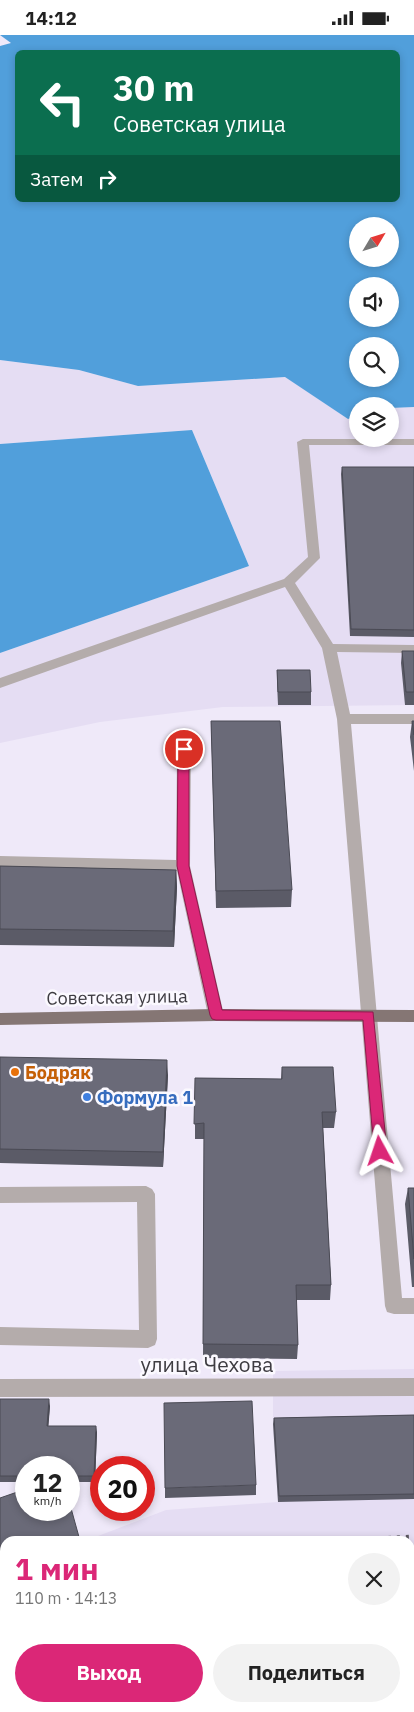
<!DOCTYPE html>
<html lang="ru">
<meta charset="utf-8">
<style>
body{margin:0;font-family:"IBM Plex Sans",sans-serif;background:#f2f2f2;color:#222;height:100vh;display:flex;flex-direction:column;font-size:19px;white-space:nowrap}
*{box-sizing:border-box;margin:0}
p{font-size:16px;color:#767676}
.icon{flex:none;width:28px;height:28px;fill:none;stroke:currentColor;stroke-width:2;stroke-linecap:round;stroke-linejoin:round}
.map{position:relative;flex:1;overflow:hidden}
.panel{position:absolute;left:0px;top:1501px;width:415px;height:176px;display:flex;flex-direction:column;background:#fff;border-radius:15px 15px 0 0;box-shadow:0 2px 8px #0003}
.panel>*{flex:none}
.hud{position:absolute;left:15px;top:15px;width:385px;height:152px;border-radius:8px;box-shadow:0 2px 8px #0003;background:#0b6e4f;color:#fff;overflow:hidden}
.needle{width:32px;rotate:52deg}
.tools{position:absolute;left:349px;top:182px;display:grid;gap:10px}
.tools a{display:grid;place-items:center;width:50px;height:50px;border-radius:50%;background:#fff;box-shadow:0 2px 8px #0003;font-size:25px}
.speed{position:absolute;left:15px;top:1421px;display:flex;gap:10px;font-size:25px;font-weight:700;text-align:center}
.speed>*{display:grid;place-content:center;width:65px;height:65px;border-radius:50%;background:#fff;box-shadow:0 2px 8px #0003;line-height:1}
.speed small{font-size:12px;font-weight:400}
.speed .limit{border:8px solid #d22;background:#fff;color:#111}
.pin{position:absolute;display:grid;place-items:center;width:42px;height:42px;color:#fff;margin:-21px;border:2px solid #fff;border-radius:50%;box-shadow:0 1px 5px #0007}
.me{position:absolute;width:55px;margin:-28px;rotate:355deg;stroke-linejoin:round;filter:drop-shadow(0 0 4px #0008)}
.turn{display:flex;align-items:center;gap:18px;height:105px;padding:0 15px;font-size:22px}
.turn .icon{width:65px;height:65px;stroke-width:2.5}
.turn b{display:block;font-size:35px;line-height:42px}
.then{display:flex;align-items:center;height:48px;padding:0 15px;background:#0003;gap:10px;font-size:19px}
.round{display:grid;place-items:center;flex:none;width:52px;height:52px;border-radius:26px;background:#f2f2f2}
.summary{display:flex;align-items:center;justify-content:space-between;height:85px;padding:0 15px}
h1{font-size:30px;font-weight:800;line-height:38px;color:#db2777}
.action{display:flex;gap:10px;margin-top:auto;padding:10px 15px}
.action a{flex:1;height:58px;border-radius:30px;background:#db2777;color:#fff;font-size:20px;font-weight:800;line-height:58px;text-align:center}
.action a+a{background:#f2f2f2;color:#222}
.status{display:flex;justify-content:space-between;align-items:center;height:35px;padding:0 25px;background:#fff;direction:ltr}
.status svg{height:14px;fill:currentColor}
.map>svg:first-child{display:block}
</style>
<div class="status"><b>14:12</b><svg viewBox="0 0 49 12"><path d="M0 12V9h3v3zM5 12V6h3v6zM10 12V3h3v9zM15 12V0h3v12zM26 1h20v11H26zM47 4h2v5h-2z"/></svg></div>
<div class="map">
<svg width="414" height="1677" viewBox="0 0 414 1677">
<rect width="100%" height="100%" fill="#efe9f9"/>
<path fill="#e5ddf3" d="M0,325L79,335L138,351L286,342L348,384L357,381L358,404H390V373L414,372V670L223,672L100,687L0,708V618L249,531L192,395L0,409Z
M414,1334V1551H410V1506H85L166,1475L278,1467L273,1389V1336Z
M0,1469L26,1475H69L80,1506H5V1647L0,1649Z"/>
<path fill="#b7c68e" d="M410,1551H414V1677H0V1649L5,1647V1672H410Z"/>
<path fill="#519fdb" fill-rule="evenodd" d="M0,0H414V372L390,373V371H358L357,381L348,384L285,342L138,351L79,335L0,325V11L11,8ZM18,18H398V165H18ZM358,191H390V224H358ZM358,251H390V284H358ZM358,311H390V344H358Z
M192,395L249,531L0,618V409Z"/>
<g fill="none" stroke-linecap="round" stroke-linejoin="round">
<path fill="#b4acab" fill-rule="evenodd" d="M303,404H414V410H309L320,523L295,548L333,609L414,610V618L337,617L350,679H414V689H351L402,1263H414V1279H394L387,1277L385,1271L337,684L322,613L285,552L0,653V643L284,544L308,522L297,407Z
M184,709L189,711L191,714L190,831L224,980L222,985L216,986L210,985L208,980L177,836L0,833V821L176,825L177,714L179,711Z
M146,1151L152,1154L155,1159L157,1304L155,1310L148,1313L0,1310V1292L139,1295L137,1167L0,1168V1152Z
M414,1343V1361L0,1362V1344Z"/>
<path fill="#857674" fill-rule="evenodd" d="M216,974L414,975V987L216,986L0,990V978Z"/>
<path stroke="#5b5860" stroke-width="5" stroke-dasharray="3 6" stroke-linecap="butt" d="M343,1506L414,1502
M0,1591L5,1590"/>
</g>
<path fill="#5b5b67" d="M342,432H414V602L350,601L341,439Z
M402,616H414V670H405L401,628Z
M277,635L311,657V670H278L277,648Z
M211,686L292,855L291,872L216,873Z
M412,686H414V736L410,702Z
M0,831L176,835L177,852L174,912L0,910Z
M0,1022L168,1040L163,1132L0,1128Z
M282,1032L336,1077L334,1093H323L331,1250L330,1265H296L298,1310L297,1324L203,1323L204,1104H195V1043L281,1044Z
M408,1153H414V1252H412L405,1169Z
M0,1364L50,1371L48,1391L97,1397L95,1447H69V1432H26V1447H0Z
M414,1380V1464L278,1467L273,1389L274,1383Z
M256,1450V1460L165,1463V1453Z"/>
<path fill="#4a4a54" d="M176,835L177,852L174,912L173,896Z
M167,1025L168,1040L163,1132V1117Z
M49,1364L50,1371L48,1397L47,1391Z
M96,1391L97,1397L95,1447L94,1441Z
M79,1502L80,1506H68Z
M5,1528V1534L0,1536V1530Z"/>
<path fill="#6a6a78" stroke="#4a4a54" d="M342,432H414V595L351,594Z
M402,616H414V657H406Z
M277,635H310L311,657H278Z
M211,686H280L292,855L216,856Z
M412,686H414V700Z
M0,831L176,835L173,896L0,894Z
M0,1022L167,1025L163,1117L0,1114Z
M282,1032H333L336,1077H322L331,1250H296L298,1310L203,1309L204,1088L194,1089L195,1043L282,1044Z
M408,1153H414V1224Z
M0,1364H49L47,1391H96L94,1441H69V1432H26V1441H0Z
M252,1366L256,1450L165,1453L164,1368Z
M414,1380V1459L279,1461L274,1383Z
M26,1454V1475H69V1466L79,1502L68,1506H5V1528L0,1530V1463Z"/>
<path fill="#db2777" stroke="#8e194d" d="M184,710L189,714V831L222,975L373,977L387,1116L385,1120L380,1121L376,1120L374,1116L363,985H216L212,984L210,980L177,831L178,714Z"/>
<circle fill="#e8710a" stroke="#fbf9ff" stroke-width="2" cx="15" cy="1037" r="5"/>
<circle fill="#3f7fe0" stroke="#fbf9ff" stroke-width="2" cx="87" cy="1062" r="5"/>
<g text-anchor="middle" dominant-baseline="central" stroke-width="5" stroke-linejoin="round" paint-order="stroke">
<g font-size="18" fill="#3e3c42" stroke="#fbf9ff">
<text transform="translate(117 962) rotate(-1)">Советская улица</text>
</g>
<g font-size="18" font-weight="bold" fill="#c56008" stroke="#fbf9ff" text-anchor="start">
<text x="25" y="1037">Бодряк</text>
</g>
<g font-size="18" font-weight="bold" fill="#366cbe" stroke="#fbf9ff" text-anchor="start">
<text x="97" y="1062">Формула 1</text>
</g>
<g font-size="21" fill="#3e3c42" stroke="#fbf9ff">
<text x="207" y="1329">улица Чехова</text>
</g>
</g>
</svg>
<div class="tools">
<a><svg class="needle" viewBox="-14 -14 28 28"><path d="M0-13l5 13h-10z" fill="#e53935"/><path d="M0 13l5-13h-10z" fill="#767676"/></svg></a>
<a><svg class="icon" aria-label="sound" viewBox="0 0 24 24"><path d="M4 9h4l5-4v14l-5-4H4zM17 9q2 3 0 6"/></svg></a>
<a><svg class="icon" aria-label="search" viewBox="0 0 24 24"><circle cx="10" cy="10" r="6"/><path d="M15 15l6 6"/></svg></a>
<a><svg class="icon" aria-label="layers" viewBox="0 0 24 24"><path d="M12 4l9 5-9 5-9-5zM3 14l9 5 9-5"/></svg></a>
</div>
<div class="speed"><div>12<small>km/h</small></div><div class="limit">20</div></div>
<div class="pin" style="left:184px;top:714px;background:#d93025"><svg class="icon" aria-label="arrive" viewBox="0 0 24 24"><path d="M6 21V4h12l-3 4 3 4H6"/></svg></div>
<svg class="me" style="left:380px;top:1116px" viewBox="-20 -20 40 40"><path d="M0-17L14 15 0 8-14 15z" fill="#db2777" stroke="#fff" stroke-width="4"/></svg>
<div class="hud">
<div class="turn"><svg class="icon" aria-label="left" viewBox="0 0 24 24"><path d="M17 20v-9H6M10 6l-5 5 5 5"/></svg><div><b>30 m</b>Советская улица</div></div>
<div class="then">Затем<svg class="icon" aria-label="right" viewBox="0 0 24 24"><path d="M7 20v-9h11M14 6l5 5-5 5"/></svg></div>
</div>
<section class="panel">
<div class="summary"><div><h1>1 мин</h1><p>110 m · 14:13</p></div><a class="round"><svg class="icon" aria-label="close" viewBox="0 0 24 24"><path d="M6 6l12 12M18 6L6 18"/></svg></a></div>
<div class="action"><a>Выход</a><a>Поделиться</a></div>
</section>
</div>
